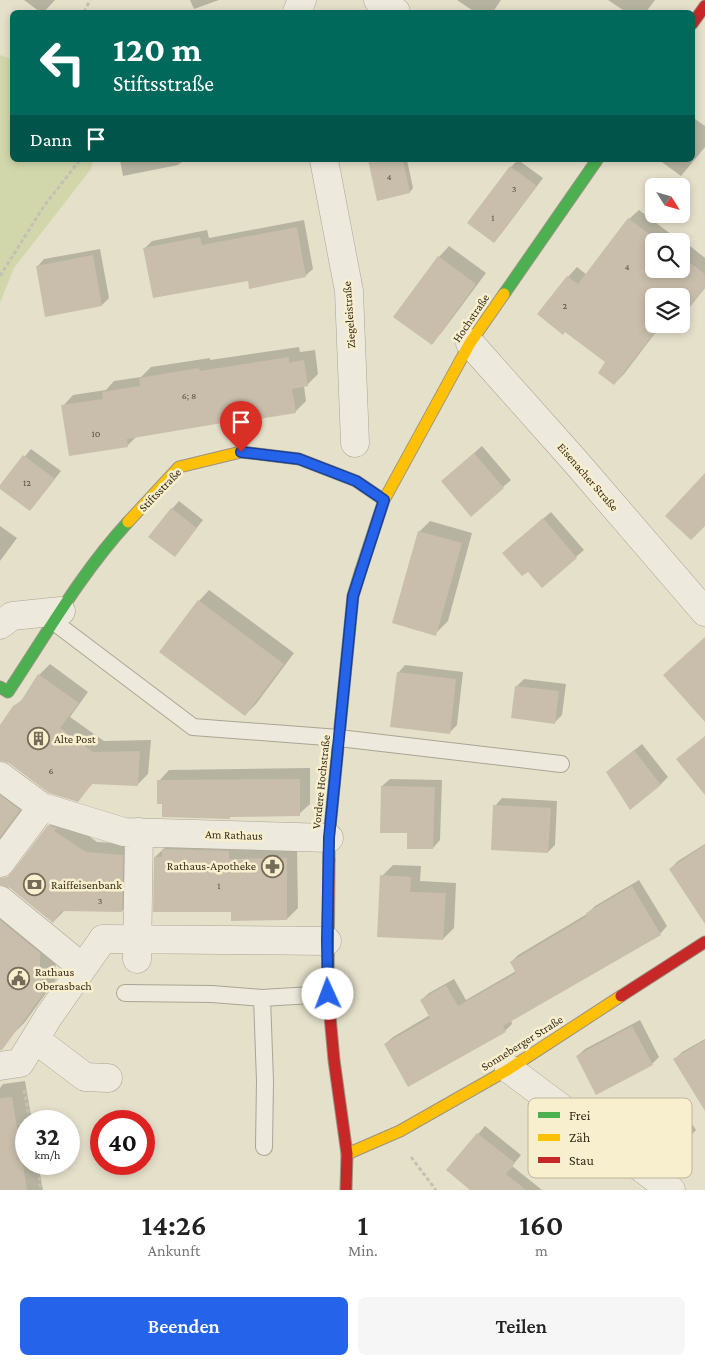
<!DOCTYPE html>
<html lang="de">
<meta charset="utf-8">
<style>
body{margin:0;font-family:"Crimson Pro",serif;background:#f6f6f6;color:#222;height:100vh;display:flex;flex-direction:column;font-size:19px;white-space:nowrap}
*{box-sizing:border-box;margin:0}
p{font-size:16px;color:#767676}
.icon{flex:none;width:28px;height:28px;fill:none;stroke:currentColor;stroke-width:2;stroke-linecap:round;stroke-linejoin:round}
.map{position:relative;height:1190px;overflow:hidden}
.details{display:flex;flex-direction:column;background:#fff;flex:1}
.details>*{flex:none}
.guide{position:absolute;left:10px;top:10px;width:685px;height:152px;border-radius:8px;box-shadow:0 2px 8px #0003;background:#00695c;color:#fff;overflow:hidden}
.needle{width:32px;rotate:127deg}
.buttons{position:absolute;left:645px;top:178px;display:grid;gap:10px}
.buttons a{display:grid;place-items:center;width:45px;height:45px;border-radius:8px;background:#fff;box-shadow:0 2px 8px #0003;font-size:25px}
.speed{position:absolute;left:15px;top:1110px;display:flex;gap:10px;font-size:25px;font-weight:700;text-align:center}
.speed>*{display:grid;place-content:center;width:65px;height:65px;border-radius:50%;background:#fff;box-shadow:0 2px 8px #0003;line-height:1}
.speed small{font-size:12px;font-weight:400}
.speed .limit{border:8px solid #d22;background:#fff;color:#111}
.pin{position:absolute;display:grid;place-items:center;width:42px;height:42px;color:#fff;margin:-51px -21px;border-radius:50% 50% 50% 0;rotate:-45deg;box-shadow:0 0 5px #0007}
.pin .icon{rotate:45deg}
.me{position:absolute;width:55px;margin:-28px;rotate:358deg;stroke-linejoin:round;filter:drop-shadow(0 0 4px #0008)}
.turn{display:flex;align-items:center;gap:18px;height:105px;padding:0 20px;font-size:22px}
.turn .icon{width:65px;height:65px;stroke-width:2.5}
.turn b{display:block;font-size:35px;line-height:42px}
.then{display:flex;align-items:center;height:48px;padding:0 20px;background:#0003;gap:10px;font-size:19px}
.eta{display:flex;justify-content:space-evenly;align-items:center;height:85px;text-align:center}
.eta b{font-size:30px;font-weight:600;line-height:35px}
.primary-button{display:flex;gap:10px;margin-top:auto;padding:10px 20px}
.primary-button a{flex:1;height:58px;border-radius:8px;background:#2563eb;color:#fff;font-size:20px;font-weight:600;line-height:58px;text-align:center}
.primary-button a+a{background:#f6f6f6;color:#222}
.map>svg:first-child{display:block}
</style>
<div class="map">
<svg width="705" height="1190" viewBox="0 0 705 1190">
<rect width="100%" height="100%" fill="#e5e0ca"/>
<path fill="#d2d7ab" d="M0,55L12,59V160H93L91,169L14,268L0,303Z"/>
<path fill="#0003" d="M24,0H55L44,12H40Z
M190,0H219L194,9Z
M457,0H501L493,12H475Z
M608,0H655L646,12H626Z
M692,117L705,126V147L681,176L659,160H692Z
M120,160H181L182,162L178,165L123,176Z
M369,160H407L413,188L410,192L378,199Z
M518,160L543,178L501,234L494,241L511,167Z
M639,210L680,241H654V269H681V242L688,247L690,246L705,258V288L681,318V296H654V324H662L624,374L614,384L607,362L566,331L539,314L568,277L577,267L587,275L629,219Z
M304,220L313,269L305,276L249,279L145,248L152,241L207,230L209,238Z
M449,246L486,273L442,332L432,343L395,317L439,257Z
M100,249L109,298L102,305L37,267L44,259Z
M299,347L300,352L315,350L318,374L307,385L304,386L306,401L295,412L241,419L138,435L127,446L63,406L73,395L106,390L114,381L141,377L151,367L210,358V360Z
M482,446L511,480L503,487L442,481Z
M31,449L61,471L30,510L0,487Z
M179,501L203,520L175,555L172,509Z
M551,512L584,550L542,586L511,546Z
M430,521L472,533L448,621L437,632L419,532Z
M0,526L17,538L0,561Z
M209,590L294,653L256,704L245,715L199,601Z
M50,664L88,692L70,717L104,741L151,740L148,774L137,785L93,783L77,800L9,762L0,760V727L14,707L26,696L39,675Z
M405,665L463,672L457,725L450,732L398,673Z
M524,679L566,684L562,715L555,722L516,687Z
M642,744L668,777L660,785L607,772Z
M310,768V804L299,814L232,815L229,818L164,803L159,781L169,770Z
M0,776L30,799L0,839Z
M390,779L442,780L440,840L433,848L408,832L382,786Z
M502,798L557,801L555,845L548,852L495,806Z
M60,815L97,842L133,844L132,900L122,911H64L53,922L49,826Z
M175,838L297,848L298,908L287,919L232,910L155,857Z
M705,844V904L670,869L678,861Z
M393,865L421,866L420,881L456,883L454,928L443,939L382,876Z
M639,880L667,926L660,934L511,1020L512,1024L505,1031L385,1044L393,1037L430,1015L421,1000L429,993L454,979L466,1000L516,971L511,962L518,955L587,914L595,906Z
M0,915L54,952L57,978L25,1022L11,1036L0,1039Z
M640,1020L659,1057L652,1064L577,1056L585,1049Z
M705,1039V1088L675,1059L682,1052Z
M25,1081L32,1121H26V1164H38L43,1190H0V1088L3,1084Z
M677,1101L696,1130L689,1137L644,1125L652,1118Z
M485,1126L521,1155L512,1166L542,1190H472L448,1170Z"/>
<path fill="#c9beab" d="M368,160H403L410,193L377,201Z
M510,166L537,186L494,243L467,223Z
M628,218L658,241H654V269H681V256L705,274V287L681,318V296H654V324H661L614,385L598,373L605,362L565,332L563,335L537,314L567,276L578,284Z
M297,227L306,277L249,289L248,281L153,298L143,248L200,237L202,245Z
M93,255L102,306L45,317L36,266Z
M438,256L476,284L432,345L393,317Z
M289,357V363L304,360L308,386L292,389L296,413L240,422V420L127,439L128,447L69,456L61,405L103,399L102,392L140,386L139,378L199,368L200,371Z
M474,453L504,488L471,517L441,481Z
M23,455L55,479L30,511L0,489V485Z
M705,473V526L691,540L665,516Z
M171,508L197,528L175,557L148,537Z
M543,518L577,558L542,588L528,572L522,576L502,553Z
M418,531L462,543L436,636L392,623Z
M198,600L284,664L245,716L159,652Z
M705,637V722L663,675Z
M397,672L456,679L450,734L390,727Z
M38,674L79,703L60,728L93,752L140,751L138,786L92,784L78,802L49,793L9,763L0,761V725L13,706L21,701Z
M515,686L559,691L555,724L511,718Z
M705,736V795L676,759Z
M634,750L661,785L630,810L606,772Z
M300,779V816L230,817V819L162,817V804H157V780Z
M381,786L435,787L433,849H407V833H380Z
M0,795L20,810L0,837Z
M493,805L551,808L548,853L491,850Z
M48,825L57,828L54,831L86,852L123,855L122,912L61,911L53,923L10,888L0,885V878L7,877L12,872Z
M705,845V924L669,869Z
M162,849L229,851V859L287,858V920L231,921V912H153L154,857H162Z
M380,875L411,877L410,892L446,893L443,940L377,937Z
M632,886L661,935L503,1026L506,1032L408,1087L384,1044L430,1018L420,1000L446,985L458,1006L516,973L510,962L587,916L586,913Z
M0,920L40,953V967L44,993L2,1050H0Z
M632,1026L653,1065L596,1095L576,1056Z
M705,1040V1111L673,1059Z
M12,1097L27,1190H0V1098Z
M477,1133L515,1163L506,1174L526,1190H470L446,1170Z"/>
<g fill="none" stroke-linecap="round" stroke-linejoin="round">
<defs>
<path id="lane" d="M54,622L193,727L339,738L561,764
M125,993L212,994L262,998L328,994
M262,998L265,1081L264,1147"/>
<path id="street" d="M378,0L396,12
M297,12L302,0
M324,160L349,291L355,443
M470,343L575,461L705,612
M0,625L12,616L61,611
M0,776L42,807L124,832L329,838
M0,863L42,807
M0,900L82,967
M137,959L139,832
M35,1039L85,1077L108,1078
M0,1066L20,1063L49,1016L103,939L327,941
M509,1069L671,1190"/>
<path id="fast" d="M504,294L597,160
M0,687L8,692C46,635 81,573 128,522
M329,860V838L353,596L361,570"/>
<path id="slow" d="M128,522L179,467L241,452L299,459L356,481L384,500
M361,570L384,500L470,343L504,294
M347,1154L400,1131L509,1069L621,996"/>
<path id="jam" d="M692,24L705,6
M329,860L328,994L334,1060L347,1154L346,1190
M621,996L705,942"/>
</defs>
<use href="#lane" stroke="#aaa494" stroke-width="18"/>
<use href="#street" stroke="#aaa494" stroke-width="29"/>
<use href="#fast" stroke="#999384" stroke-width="13"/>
<use href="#slow" stroke="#999384" stroke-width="13"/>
<use href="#jam" stroke="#999384" stroke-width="13"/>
<path stroke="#c5c0b3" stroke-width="3" stroke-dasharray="4 2.5" stroke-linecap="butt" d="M86,12L85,10L90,0
M0,276L44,206L80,160
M24,1090L30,1121
M411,1157L436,1190
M37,1164L41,1190"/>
<use href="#lane" stroke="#ede9dc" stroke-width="16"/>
<use href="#street" stroke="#ede9dc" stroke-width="28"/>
<use href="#fast" stroke="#4caf50" stroke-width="11"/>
<use href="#slow" stroke="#ffc107" stroke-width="11"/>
<use href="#jam" stroke="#c62828" stroke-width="11"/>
</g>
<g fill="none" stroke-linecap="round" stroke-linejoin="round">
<defs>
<path id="route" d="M241,452L299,459L356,481L384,500L353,596L329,838L327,941L328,994"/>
</defs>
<use href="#route" stroke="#184099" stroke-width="12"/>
<use href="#route" stroke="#2563eb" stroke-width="9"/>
</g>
<defs>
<symbol id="building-ring" viewBox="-11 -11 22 22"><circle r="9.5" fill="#f8efce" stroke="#756b58" stroke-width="1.5"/><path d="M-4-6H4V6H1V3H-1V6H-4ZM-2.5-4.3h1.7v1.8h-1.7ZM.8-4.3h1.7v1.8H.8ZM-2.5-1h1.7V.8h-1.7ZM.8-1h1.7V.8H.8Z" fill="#756b58"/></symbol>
<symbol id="pharmacy-ring" viewBox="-11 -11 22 22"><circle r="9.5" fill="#f8efce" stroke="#756b58" stroke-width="1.5"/><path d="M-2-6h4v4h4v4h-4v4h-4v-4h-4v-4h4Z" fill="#756b58"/></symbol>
<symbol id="bank-ring" viewBox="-11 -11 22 22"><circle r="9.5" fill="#f8efce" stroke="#756b58" stroke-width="1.5"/><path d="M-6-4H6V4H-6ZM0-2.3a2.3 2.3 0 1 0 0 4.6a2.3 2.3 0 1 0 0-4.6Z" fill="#756b58"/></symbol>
<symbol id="civic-ring" viewBox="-11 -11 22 22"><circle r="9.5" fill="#f8efce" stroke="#756b58" stroke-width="1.5"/><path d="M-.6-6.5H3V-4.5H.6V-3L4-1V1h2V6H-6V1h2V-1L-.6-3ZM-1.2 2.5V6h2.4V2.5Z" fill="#756b58"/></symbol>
</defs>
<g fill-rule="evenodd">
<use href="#building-ring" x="26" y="726" width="25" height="25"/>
<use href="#pharmacy-ring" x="260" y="854" width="25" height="25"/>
<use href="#bank-ring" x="22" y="872" width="25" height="25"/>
<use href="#civic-ring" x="6" y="966" width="25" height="25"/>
</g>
<g text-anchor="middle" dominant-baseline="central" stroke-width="5" stroke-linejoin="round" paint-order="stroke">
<g font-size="10" fill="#5d503f">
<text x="389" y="176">4</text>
<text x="514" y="188">3</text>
<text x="493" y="217">1</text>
<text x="627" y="266">4</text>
<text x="565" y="305">2</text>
<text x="189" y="395">6; 8</text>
<text x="96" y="433">10</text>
<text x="27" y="482">12</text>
<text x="51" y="770">6</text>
<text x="219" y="885">1</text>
<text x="100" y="900">3</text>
</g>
<g font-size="12" fill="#392c1b" stroke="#f8efce">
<text transform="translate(349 315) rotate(-94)">Ziegeleistraße</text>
<text transform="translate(471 318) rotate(-56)">Hochstraße</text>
<text transform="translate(588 477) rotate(49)">Eisenacher Straße</text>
<text transform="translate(160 490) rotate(-46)">Stiftsstraße</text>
<text transform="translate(321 782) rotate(-84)">Vordere Hochstraße</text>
<text transform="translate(234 835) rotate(2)">Am Rathaus</text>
<text transform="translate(522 1043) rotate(-32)">Sonneberger Straße</text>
</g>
<g font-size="12" fill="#392c1b" stroke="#f8efce" text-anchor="start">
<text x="54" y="739">Alte Post</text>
<text x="256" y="866" text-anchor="end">Rathaus-Apotheke</text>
<text x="51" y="885">Raiffeisenbank</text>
<text x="35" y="972">Rathaus<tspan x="35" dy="14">Oberasbach</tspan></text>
</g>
</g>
<rect x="528" y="1098" width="164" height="80" rx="8" fill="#f8efce" stroke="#bfb498" stroke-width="1"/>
<rect x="538" y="1112" width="22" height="6" fill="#4caf50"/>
<rect x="538" y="1134" width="22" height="7" fill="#ffc107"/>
<rect x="538" y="1157" width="22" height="6" fill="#c62828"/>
<g font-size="14" fill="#392c1b">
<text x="569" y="1120">Frei</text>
<text x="569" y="1142">Zäh</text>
<text x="569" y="1165">Stau</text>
</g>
</svg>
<div class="buttons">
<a><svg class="needle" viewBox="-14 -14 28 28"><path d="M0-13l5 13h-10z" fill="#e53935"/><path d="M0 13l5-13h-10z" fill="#767676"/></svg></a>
<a><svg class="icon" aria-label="search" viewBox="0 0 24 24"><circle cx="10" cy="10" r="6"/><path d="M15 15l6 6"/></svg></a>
<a><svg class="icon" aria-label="layers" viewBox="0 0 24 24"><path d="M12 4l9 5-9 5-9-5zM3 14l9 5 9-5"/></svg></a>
</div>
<div class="speed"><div>32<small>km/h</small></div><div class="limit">40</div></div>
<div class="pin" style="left:241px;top:452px;background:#d93025"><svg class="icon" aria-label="arrive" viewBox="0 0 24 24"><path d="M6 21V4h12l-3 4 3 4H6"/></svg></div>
<svg class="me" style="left:328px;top:994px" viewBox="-20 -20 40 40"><circle r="19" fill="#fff"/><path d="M0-13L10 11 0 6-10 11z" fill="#2563eb"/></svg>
<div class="guide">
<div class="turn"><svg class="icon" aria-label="left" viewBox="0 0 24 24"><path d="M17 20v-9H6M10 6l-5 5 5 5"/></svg><div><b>120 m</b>Stiftsstraße</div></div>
<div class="then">Dann<svg class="icon" aria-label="arrive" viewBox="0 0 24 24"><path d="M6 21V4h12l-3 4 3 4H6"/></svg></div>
</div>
</div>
<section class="details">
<div class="eta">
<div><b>14:26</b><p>Ankunft</p></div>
<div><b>1</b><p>Min.</p></div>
<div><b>160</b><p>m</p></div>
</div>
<div class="primary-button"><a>Beenden</a><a>Teilen</a></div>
</section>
